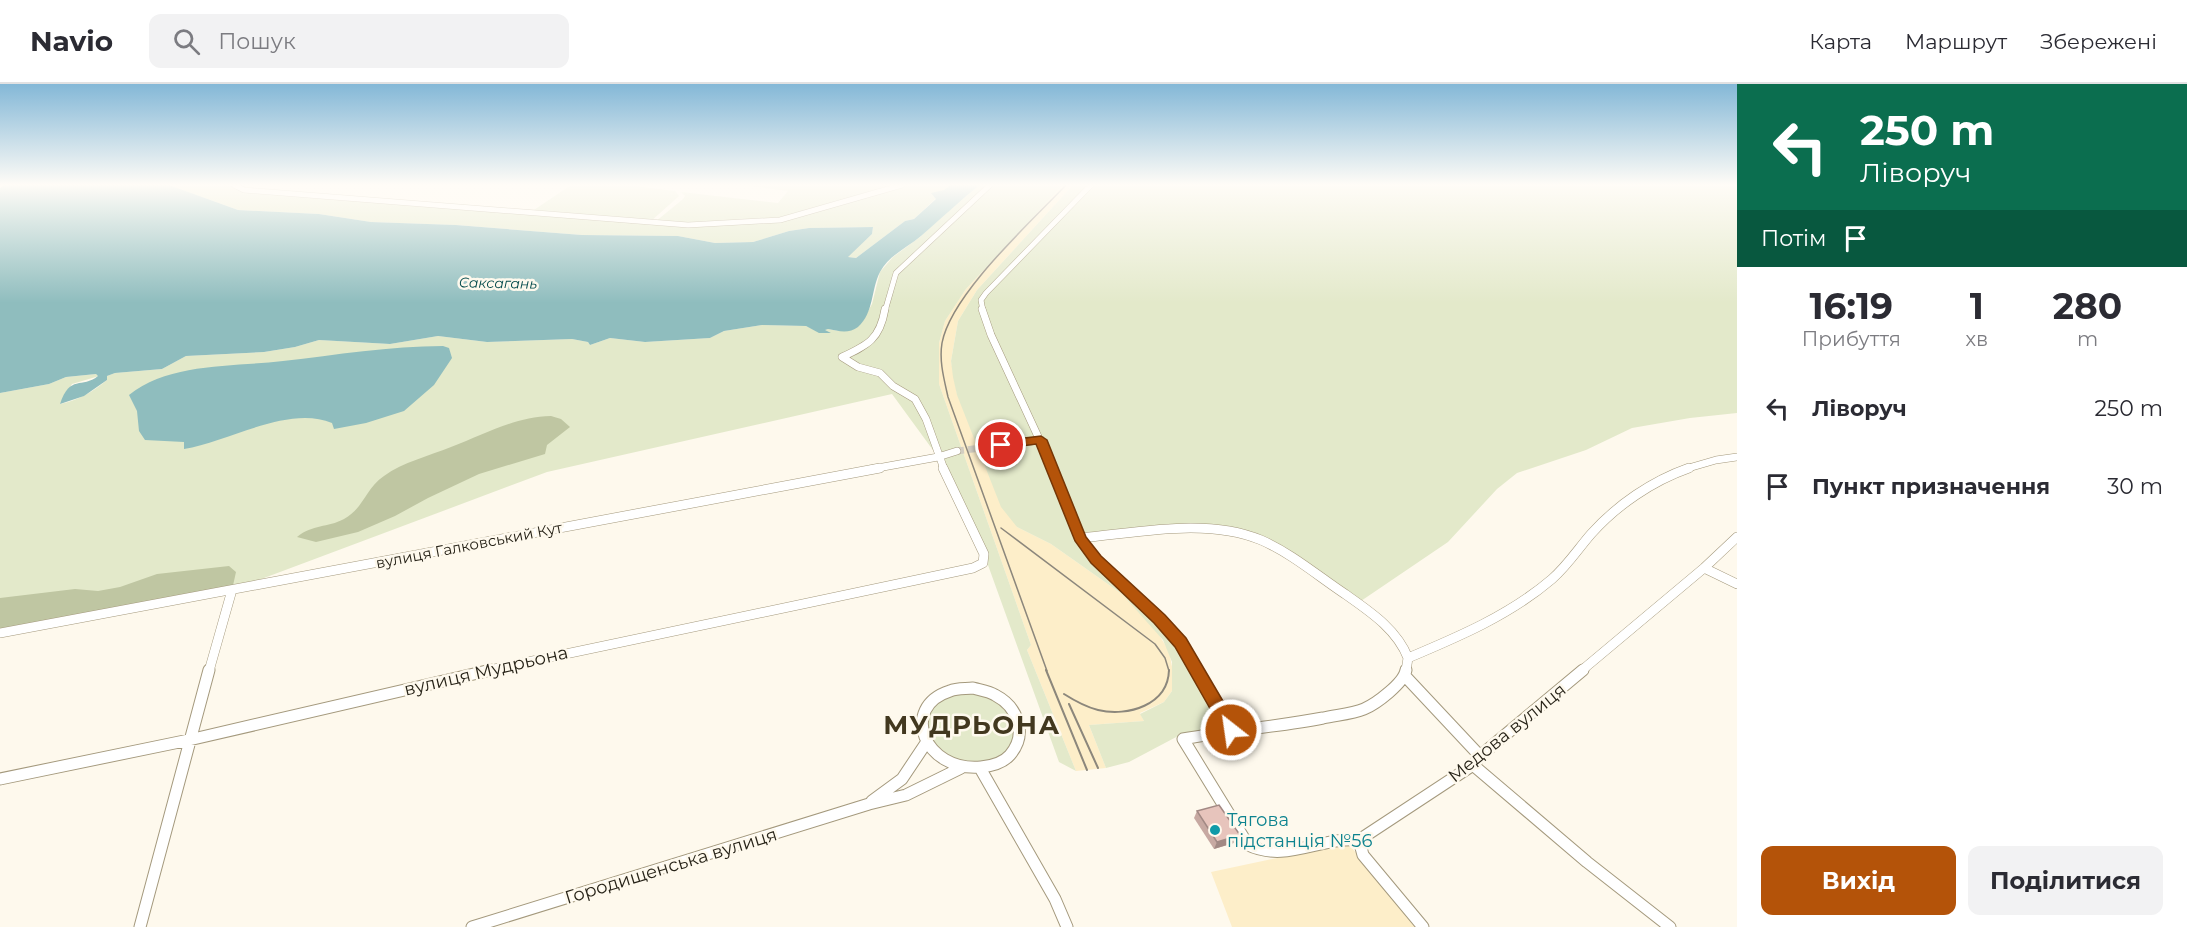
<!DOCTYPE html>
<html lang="uk">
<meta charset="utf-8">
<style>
body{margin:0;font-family:Montserrat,sans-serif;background:#f2f2f3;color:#2b2b33;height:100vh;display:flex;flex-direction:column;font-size:22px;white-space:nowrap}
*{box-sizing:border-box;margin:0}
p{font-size:20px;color:#7c7c81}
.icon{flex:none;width:33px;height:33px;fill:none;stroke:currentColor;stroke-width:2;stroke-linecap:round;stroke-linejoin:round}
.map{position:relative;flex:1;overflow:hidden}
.side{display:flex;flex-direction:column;background:#fff;width:450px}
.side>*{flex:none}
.guide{background:#0b6e4f;color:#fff;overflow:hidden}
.pin{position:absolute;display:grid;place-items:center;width:51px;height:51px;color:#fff;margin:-26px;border:3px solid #fff;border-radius:50%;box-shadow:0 2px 6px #0007}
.me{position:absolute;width:66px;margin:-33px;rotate:330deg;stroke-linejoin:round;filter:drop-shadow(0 0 4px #0008)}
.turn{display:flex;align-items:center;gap:21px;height:126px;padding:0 24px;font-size:27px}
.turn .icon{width:78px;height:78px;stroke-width:2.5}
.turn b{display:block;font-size:42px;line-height:51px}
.then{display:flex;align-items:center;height:57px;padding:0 24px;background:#0003;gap:12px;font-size:22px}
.eta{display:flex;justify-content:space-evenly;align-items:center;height:102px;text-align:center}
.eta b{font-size:36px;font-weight:700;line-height:42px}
.cta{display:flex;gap:12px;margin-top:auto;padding:12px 24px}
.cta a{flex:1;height:69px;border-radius:12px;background:#b45309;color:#fff;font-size:24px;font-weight:700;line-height:69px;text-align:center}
.cta a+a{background:#f2f2f3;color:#2b2b33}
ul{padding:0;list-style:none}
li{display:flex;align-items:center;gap:18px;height:78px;padding:0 24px}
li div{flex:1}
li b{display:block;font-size:22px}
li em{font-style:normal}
header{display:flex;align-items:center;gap:36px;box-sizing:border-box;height:84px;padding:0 30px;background:#fff;border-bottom:2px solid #e1e1e2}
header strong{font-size:28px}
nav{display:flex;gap:33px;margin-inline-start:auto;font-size:21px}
.search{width:420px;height:54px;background:#f2f2f3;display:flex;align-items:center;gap:15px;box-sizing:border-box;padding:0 21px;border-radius:12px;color:#7c7c81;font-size:22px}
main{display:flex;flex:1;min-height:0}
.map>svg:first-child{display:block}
</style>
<header>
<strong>Navio</strong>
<div class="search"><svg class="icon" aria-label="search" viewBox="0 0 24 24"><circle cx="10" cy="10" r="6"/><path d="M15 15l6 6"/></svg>Пошук</div>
<nav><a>Карта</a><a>Маршрут</a><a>Збережені</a></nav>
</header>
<main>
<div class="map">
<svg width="1737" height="843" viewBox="0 0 1737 843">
<rect width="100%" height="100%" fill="#fef9ed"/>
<path fill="#fdeec9" d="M1063,101H1073L977,206L958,237L951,277L957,310L1017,443L1051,460L1122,510L1156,546L1169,567L1174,593L1172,607L1164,618L1140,629L1144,637L1089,641L1106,684L1076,687L1027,566L1031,561L939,300L937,283L939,259L945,237L966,205Z
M1348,759L1417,843H1232L1211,788Z"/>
<path fill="#e3e9ca" d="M169,101H230L241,107L669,142L781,137L906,101H950L914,135L905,137L856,174L847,173L872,150L873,143L809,144L789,147L753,158L715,159L678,152L582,151L456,141L371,138L319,130L238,126Z
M571,101H627L675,107L679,112L650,138L531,128Z
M742,101H897L780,135L689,140L655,138L683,115L685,112L681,108L778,119L788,107Z
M980,101H1063L966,205L945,237L939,259V300L1031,561L1027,566L1076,687L1059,678L984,470L938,373L892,310L547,388L232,506L0,549V309L49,300L66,293L96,290L99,292L72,300L60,320C77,317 94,307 107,296V292L115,289L162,285L186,272L264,268L295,263L319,256L390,260L438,252L487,258L572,255L588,258L590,261L610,254L645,258L710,254L724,247L762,241L806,242L817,247L828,245L839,247L862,238L872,220L880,188L893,173L920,153L949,125Z
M1073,101H1737V329L1690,334L1632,344L1586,366L1517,389L1497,405L1448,458L1358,519L1260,456L1213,446L1080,454L1181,559L1227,640L1180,651L1129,678L1106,684L1089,641L1144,637L1140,630L1164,618L1172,607V578L1163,556L1122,510L1051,460L1017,443L1001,423L957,311L953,293L951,277L958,237L977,206Z
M988,609L1019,640L1007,672L962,682L924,651L933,617L942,611Z"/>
<path fill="#bfc6a2" d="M551,332L561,335L570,343L547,361L545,370L479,390L428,414L395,432L358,448L316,458L297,453C313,440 327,444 344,435C364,424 365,405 384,392C403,378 429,372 451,363C485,350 514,333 551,332Z
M229,482L236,488L232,506L0,549V514L75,505L98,507L120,503L157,490Z"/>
<path fill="#8fbdbe" d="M4,101H169L238,126L319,130L371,138L456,141L582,151L678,152L715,159L753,158L789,147L809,144L873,143L872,150L848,173L856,174L905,137L914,135L936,115L931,109L944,106L950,101H980C959,117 941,135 921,152C907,164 889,171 880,188C871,205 874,229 858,243C849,250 838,247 828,245L825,246L831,249H819L806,242L762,241L724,247L710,254L645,258L610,254L590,261L588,258L572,255L487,258L438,252L390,260L319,256L295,263L264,268L186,272L162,285L115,289L107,292V296L84,312L60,320C70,290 82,305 98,292L96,290L66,293L49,300L0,309V104Z
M443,262L449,264L452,274L434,301L404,327L366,339L334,345L332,339C288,321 228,358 184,365V358L145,356L139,347L137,327L129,311C170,278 233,283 283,277C336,271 390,262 443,262Z"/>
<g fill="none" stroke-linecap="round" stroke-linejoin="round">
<path stroke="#d3cec2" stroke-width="7" stroke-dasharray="7 4" stroke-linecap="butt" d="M957,367L981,364"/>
<defs>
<path id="street-far3" d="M234,101L244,106L688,141L780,136L902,101
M885,227L896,189L990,101
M983,227L981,216L986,209L1091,101"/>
<path id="street-far2" d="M885,225C880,255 868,261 842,273L858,283L880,289L893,302L915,315L926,335L944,385
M982,225L991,251L1053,385
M981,364L1041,356
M872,385L938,373L957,367
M1685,385L1716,376L1737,373"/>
<path id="street-far1" d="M1052,384L1080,454L1096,476L1160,535L1181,559L1197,587
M1080,454C1137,449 1206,433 1261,456C1291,469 1318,492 1345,510C1369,527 1397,545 1408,574
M1704,484L1737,500
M0,549L880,384
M209,587L232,506
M485,587L973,484L983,479L984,470L943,384
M1406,587L1408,574C1458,553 1510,531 1552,495C1567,482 1578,465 1591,450C1617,421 1652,397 1689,384
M1581,587L1704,484L1737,453"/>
<path id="street" d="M1196,586L1231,646
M1405,592L1480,672
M973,604C980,606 989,607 995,611C1018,623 1028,650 1010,671C1003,679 991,682 981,683C924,688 899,623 950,607C957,604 966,605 973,604Z
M1473,681L1587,778L1670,843
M980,684L1055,815L1067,843
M0,695L189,656L491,586
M872,717L902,695L926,659
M1359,756C1319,753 1286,779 1248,761L1183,655C1230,646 1277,643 1323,634C1336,631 1352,630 1364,625C1376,620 1404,599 1406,586
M140,843L209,586
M472,843L869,720L906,711L961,684
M1423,843L1363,771L1359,756L1473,681L1480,672L1583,586"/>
</defs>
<use href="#street-far3" stroke="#a4997d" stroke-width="6"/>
<use href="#street-far2" stroke="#a4997d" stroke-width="8"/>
<use href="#street-far1" stroke="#a4997d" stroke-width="10"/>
<use href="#street" stroke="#a4997d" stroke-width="13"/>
<use href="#street-far3" stroke="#fff" stroke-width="5"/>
<use href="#street-far2" stroke="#fff" stroke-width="7"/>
<use href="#street-far1" stroke="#fff" stroke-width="9"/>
<use href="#street" stroke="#fff" stroke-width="11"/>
<path stroke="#8c877c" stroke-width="1.5" d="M1001,444L1155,560L1165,574L1169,587
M1047,587L948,313C944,295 939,277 942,259C951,210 1031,138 1066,101"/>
<path stroke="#8c877c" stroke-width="2" d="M1046,586L1087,686
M1064,610C1075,617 1086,623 1098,626C1128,633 1168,621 1169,586
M1069,620L1098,684"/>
</g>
<path fill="#c7a9a2" d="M1197,727L1240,751L1237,758L1214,765L1194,734Z"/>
<path fill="#a28984" d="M1240,751L1237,758L1214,765L1217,758Z"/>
<path fill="#e7c4bc" stroke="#a28984" stroke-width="1.5" d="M1219,721L1240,751L1217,758L1197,727Z"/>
<linearGradient id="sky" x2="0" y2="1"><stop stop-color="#84b8d7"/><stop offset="0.46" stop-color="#fffcf7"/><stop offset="1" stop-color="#fffcf7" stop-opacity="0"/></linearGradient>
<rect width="1737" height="219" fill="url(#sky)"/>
<path fill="#b45309" stroke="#753606" stroke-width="1.5" d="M1041,352L1047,356L1086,453L1101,472L1165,531L1186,554L1237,641L1240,646L1237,651L1231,653L1225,651L1175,563L1154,539L1091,479L1075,457L1036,360L1001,365L995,361L1001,357Z"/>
<circle fill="#0f9aa8" stroke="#fef9ed" stroke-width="2" cx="1215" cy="746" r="6"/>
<g text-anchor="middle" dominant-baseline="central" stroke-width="5" stroke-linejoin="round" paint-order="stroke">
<g font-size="14" font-style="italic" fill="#00494a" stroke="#fef9ed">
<text transform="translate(498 199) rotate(1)">Саксагань</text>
</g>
<g font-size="15" fill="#272318" stroke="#fef9ed">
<text transform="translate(469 461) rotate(-11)">вулиця Галковський Кут</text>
</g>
<g font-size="18" fill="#272318" stroke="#fef9ed">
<text transform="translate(486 587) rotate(-13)">вулиця Мудрьона</text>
<text transform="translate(1507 649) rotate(-39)">Медова вулиця</text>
<text transform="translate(671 782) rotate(-17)">Городищенська вулиця</text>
</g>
<g font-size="18" fill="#0d838f" stroke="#fef9ed" text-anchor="start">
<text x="1227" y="736">Тягова<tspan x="1227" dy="21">підстанція №56</tspan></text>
</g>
<g font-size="26" font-weight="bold" letter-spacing="1.5" fill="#42381f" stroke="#fef9ed">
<text x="972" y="641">МУДРЬОНА</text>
</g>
</g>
</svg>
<div class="pin" style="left:1001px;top:361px;background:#d93025"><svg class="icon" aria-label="arrive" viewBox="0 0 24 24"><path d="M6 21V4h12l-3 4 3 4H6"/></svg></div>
<svg class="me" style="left:1231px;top:646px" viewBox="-20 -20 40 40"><circle r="17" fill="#b45309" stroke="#fff" stroke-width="3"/><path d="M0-11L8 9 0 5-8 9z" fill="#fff"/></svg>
</div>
<section class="side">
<div class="guide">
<div class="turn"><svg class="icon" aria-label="left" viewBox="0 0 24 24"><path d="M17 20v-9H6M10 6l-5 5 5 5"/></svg><div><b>250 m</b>Ліворуч</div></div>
<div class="then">Потім<svg class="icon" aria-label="arrive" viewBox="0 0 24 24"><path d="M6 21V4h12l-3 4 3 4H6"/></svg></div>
</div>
<div class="eta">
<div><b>16:19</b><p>Прибуття</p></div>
<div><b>1</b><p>хв</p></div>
<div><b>280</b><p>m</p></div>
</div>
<ul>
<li><svg class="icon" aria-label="left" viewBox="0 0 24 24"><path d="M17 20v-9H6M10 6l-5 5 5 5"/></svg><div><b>Ліворуч</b></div><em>250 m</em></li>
<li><svg class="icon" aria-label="arrive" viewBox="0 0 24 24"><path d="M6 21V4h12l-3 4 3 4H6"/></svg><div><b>Пункт призначення</b></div><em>30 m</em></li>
</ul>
<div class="cta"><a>Вихід</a><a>Поділитися</a></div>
</section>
</main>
